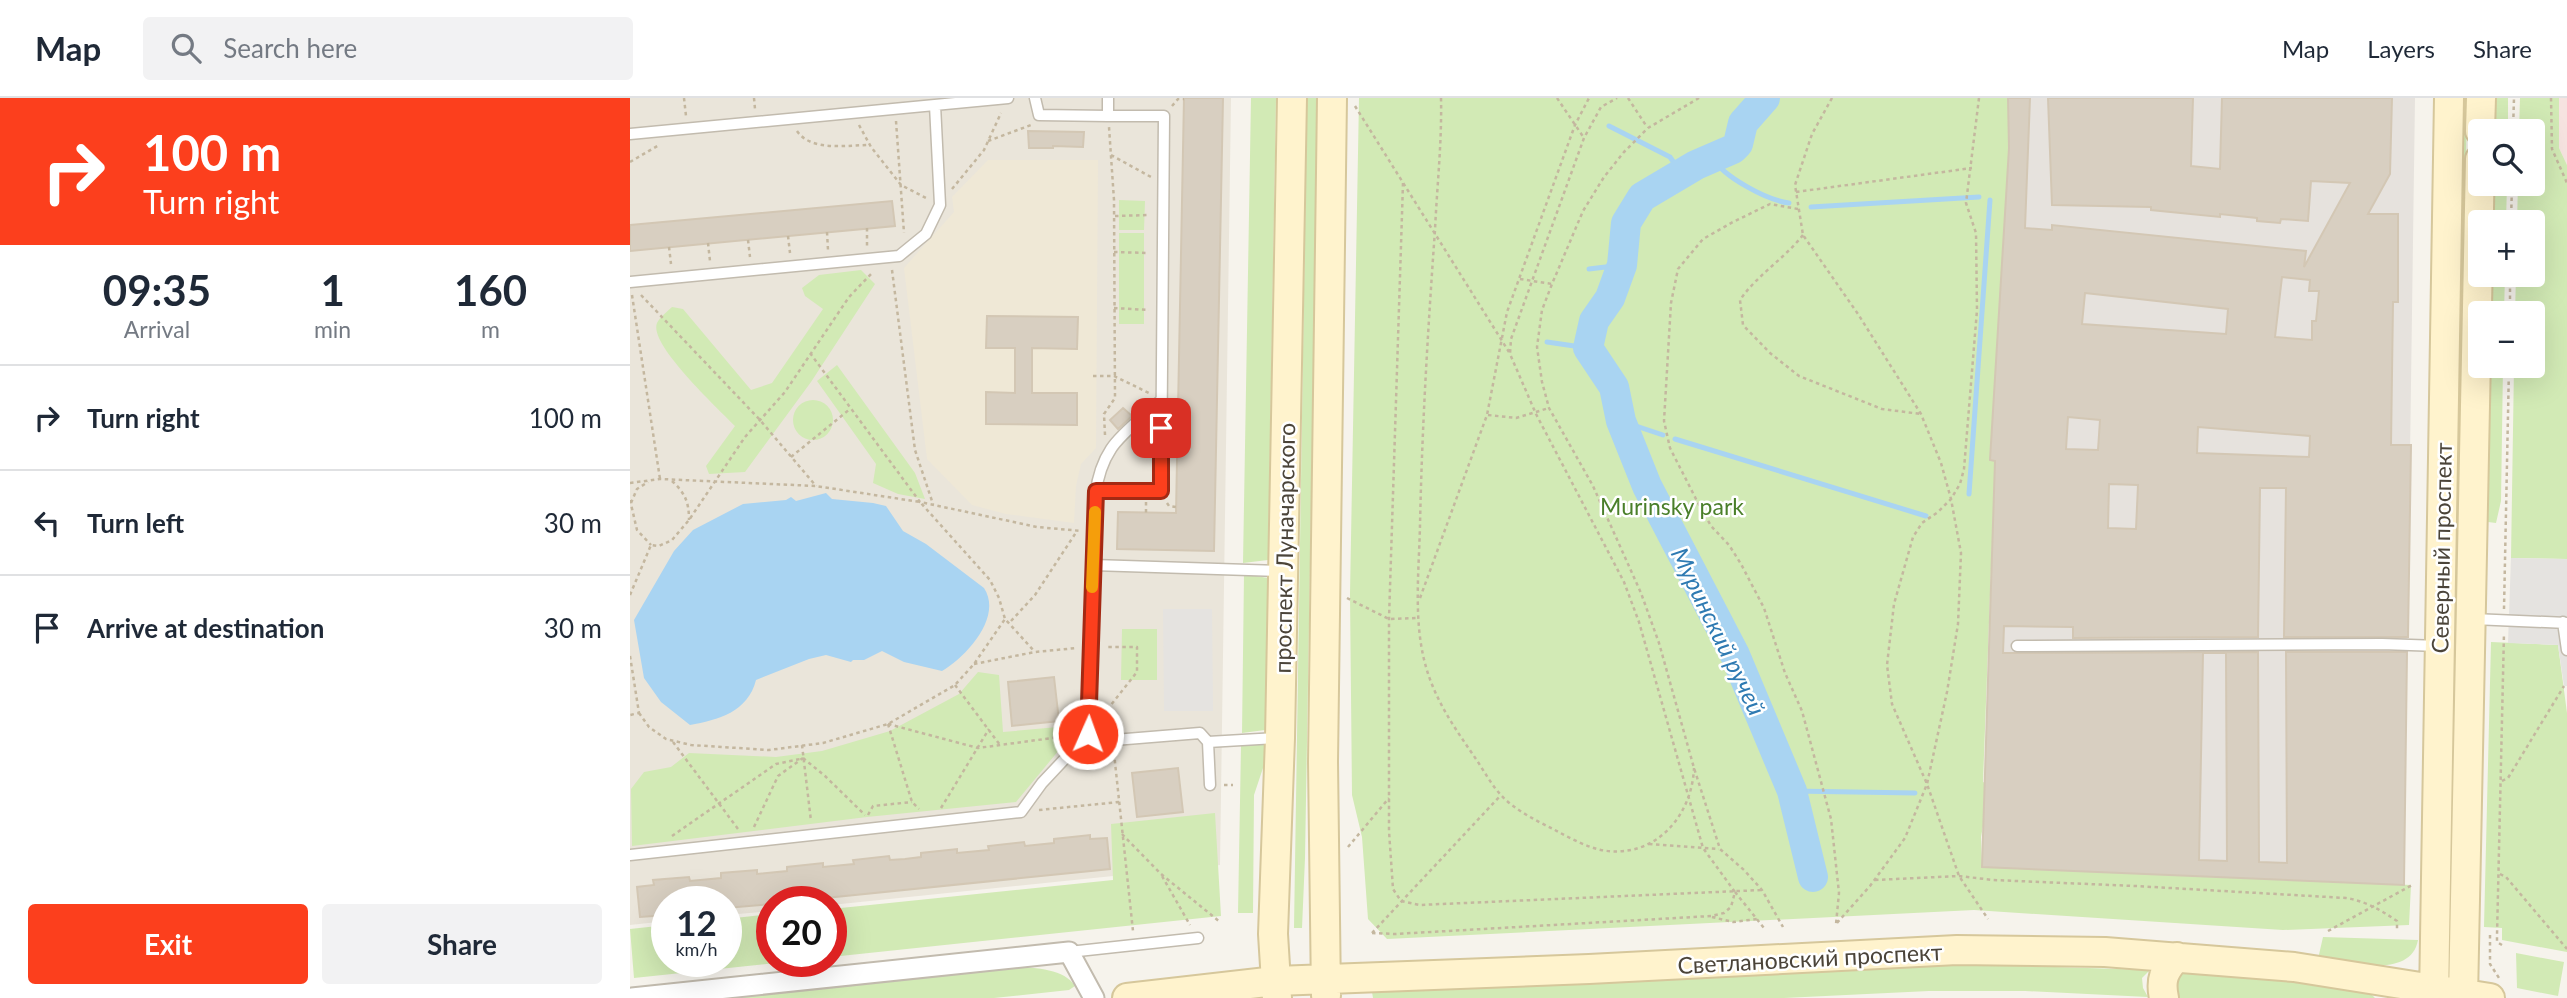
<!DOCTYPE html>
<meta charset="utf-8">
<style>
body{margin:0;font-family:Lato,sans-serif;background:#f2f2f3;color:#1f2937;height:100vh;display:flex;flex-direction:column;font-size:26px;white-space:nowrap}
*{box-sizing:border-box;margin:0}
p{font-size:23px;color:#747a83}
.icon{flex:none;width:38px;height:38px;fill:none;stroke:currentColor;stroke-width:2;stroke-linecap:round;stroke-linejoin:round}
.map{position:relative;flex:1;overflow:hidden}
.panel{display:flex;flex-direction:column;background:#fff;width:630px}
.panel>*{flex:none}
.guide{background:#fc3f1d;color:#fff;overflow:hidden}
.tools{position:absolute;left:1838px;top:21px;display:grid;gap:14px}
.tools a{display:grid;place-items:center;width:77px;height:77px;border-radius:7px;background:#fff;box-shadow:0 7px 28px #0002;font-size:35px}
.speed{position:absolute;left:21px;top:788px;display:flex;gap:14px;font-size:35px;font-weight:700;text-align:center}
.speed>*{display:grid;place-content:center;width:91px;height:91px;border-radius:50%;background:#fff;box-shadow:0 7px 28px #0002;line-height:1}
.speed small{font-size:18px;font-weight:400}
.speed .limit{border:10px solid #d22;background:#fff;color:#111}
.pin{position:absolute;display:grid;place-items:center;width:60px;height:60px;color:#fff;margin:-30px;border-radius:14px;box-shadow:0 4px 10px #0006}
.me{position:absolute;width:77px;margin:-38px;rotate:2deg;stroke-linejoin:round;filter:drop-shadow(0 0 5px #0008)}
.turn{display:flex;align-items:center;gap:24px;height:147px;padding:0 28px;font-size:32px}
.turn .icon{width:91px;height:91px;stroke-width:2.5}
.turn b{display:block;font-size:49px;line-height:60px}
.eta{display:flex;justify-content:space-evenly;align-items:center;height:119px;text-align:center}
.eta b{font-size:42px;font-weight:700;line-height:49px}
.button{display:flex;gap:14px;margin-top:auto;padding:14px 28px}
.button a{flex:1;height:80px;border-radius:7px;background:#fc3f1d;color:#fff;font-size:28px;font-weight:700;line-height:80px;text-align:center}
.button a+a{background:#f2f2f3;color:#1f2937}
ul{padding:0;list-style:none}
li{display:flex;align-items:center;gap:21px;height:105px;padding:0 28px;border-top:2px solid #e0e1e3}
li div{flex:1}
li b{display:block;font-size:26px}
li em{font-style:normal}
header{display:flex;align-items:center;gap:42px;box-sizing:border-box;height:98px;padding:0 35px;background:#fff;border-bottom:2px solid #e0e1e3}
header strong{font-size:33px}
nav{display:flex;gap:38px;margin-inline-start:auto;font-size:24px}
.search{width:490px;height:63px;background:#f2f2f3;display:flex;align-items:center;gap:18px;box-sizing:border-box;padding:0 24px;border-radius:7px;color:#747a83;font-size:26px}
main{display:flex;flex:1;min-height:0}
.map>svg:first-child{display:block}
</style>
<header>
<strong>Map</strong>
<div class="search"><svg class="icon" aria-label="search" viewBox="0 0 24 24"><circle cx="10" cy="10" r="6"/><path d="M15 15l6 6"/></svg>Search here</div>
<nav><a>Map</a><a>Layers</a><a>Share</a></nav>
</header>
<main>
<section class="panel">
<div class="guide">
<div class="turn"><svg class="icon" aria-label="right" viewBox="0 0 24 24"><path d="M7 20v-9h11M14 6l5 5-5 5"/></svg><div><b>100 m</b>Turn right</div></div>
</div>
<div class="eta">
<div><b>09:35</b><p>Arrival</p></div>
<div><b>1</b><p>min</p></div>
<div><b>160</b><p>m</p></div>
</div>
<ul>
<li><svg class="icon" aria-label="right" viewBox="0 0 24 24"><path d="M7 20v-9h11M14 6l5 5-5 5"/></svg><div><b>Turn right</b></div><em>100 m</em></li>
<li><svg class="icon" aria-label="left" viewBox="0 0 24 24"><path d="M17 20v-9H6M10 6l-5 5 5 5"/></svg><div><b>Turn left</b></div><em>30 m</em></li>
<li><svg class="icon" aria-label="arrive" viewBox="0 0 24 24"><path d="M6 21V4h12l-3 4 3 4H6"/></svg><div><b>Arrive at destination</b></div><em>30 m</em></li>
</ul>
<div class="button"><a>Exit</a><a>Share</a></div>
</section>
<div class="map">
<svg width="1937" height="900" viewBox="0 0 1937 900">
<rect width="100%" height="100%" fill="#f6f3ec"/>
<path fill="#eae5da" d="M0,0H601L590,767L201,807V803H142V813L96,817V803H37V823L0,827Z"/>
<path fill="#e6e2dd" d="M1378,0H1785L1774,787L1352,769L1363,402L1360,362L1379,50Z"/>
<path fill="#efe8d6" d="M358,62H468L466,350L451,366L446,388L444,425L376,416L342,407L297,361L274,170L324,114L322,99Z"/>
<path fill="#f6e3e0" d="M1929,0H1937V67L1929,50Z"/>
<path fill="#d2eab5" d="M621,0H646L638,462L613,465Z
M677,0H688L675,760L672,830H664Z
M729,0H1378L1379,50L1360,361L1365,363L1353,684L1355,685L1358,700L1351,739L1352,769L1781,787L1779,827L1653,832L1344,812L757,841L738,821L732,739L722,697L720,496Z
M1829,0H1837L1829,484H1821Z
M1865,0H1878V33H1865Z
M1890,0H1929V50L1937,67V461L1881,460L1884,268H1902V215H1885L1886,177H1902V124H1887L1888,86H1902V33H1889Z
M1864,86H1877L1876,124H1863Z
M489,102L515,103L514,132H489Z
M489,135H514V226H489Z
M231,172L245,186L181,284L115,374L79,376L76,368L105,328C90,312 18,246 27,225C30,219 38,213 42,209L53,211L121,292L142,285L193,211L175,198L172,190L189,177Z
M1862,177H1875L1874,215H1861Z
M207,267L285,375L295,401L268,396L243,385L246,366L187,283Z
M1860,268H1873L1871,403L1866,425L1858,424Z
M163 322a20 20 0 1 1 40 0a20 20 0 1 1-40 0Z
M614,476L638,480L635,632L612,635Z
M1822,502L1828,503L1823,828H1815Z
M492,531H527V582H491Z
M1861,544L1928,547L1937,615V854L1872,842V830L1854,829Z
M348,574L369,577L373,634L439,628V640L386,704L237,719L2,748L1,691L14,674L41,669L59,655L146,659L192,653L260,633L329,596Z
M634,646V667L624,697L623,815H608L611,648Z
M585,715L591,818L201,859V811L483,782L481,726Z
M142,816V863H164L4,880L0,831L37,827V863H96V821Z
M1693,839L1788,842C1781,882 1717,864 1688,861Z
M1886,855L1934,864L1928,898L1887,890Z
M1296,868H1395L1520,872L1512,880L1513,890L1518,899L1395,893H1299L1154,900H743L742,894Z
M384,869C403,869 435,871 445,888L439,892L364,900H82Z
M1550,874L1646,882L1740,895L1745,900H1547L1541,893Z"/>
<path fill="#e5e3e0" d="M1881,460L1937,461V588H1934L1928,547L1878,545Z
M533,511H582L583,613H534Z"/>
<path fill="#a9d4f2" d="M196,395L202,401L243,405L256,408L273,433L296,446L354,490C373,519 336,559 312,573L274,564L252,553L234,562H223L221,564L196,557L179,561L126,582C118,614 88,622 60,627L31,604L14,580L4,522L44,453L63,432L113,406L156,402L161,399L166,403Z"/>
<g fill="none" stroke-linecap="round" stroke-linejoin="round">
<path stroke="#a9d4f2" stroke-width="5" d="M979,28L1040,59L1051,75
M1082,59C1093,79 1137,102 1159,105
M1181,109L1349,99
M959,171L992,167
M917,244L958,250
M991,323L1033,337
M1045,341L1296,418
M1339,396L1360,102
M1162,693L1285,695"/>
<path stroke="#a9d4f2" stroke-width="30" d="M1135,0L1113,25L1108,46L1103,51L1066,67L1012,99L996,125L992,167L980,200L964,223L958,250L984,289L991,323L1017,388L1105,557L1162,693L1183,779"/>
</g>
<path fill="#d8cfc1" stroke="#d3c7b4" stroke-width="2" fill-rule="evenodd" d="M554,0H593L584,453L487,451L488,414L546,415Z
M1378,0H1400L1395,130L1422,132V127L1676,153L1674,169L1720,85L1681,83L1678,123L1651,121L1650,125L1627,123V120L1590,116V119L1521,112V109L1422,107L1418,0H1563L1561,68L1590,71L1592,0H1762L1760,76L1738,116H1768V204H1763L1761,347H1781L1778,539H1654L1656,390H1630L1628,539L1443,540V529L1374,528L1373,555L1628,554L1629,764L1657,765L1656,554H1777L1774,787L1352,769L1365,363L1360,362L1379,50ZM1652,179L1680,182L1679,193H1689L1686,223H1682V242L1645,239ZM1455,195L1598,211L1596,236L1452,226ZM1438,319L1470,322L1468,352L1436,351ZM1568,329L1680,338L1679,359L1567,355ZM1479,386L1508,387L1506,431L1478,430ZM1573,555H1596L1597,763L1569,762Z
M398,33L454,34L453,49L423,48V50H399Z
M262,103L265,128L0,153V127Z
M357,218L448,219L447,251L402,250V295H447V327L356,326V294L385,295V250H356Z
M493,310L502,318L488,331L480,322Z
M424,579L429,623L382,628L378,584Z
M548,670L553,714L507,719L502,675Z
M460,737V741L477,740L480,771L166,803H142V806L96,810V803H37V817L10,819L7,789L24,787L23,782L59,779L60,783L91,780V775L127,772V776L157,773V769L193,765V769L224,766L223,762L259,758L260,762L275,761L291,759V755L327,751V755L359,752L358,748L394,744L395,748L424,745V741Z"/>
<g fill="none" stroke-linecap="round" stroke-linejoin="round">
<defs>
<path id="lane" d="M405,0L409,17L478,18
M0,36L378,0
M0,184L269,158L296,136L310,107L305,7
M531,302C517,316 492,334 481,351C459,384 464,430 463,467L650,473
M466,392L531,393L534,18H478V0
M463,467L458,636L472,643L570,635L578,644L580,687
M1843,521L1937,525
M1933,524L1937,552
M1387,548L1752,546L1809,548
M578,644L648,640
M0,757L391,714L412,685L458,636
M439,854L568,840"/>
<path id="street" d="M2,900L439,854L464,900"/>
<path id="secondary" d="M1850,33L1851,0
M696,897L693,664L702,0
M497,900L646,883L959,871L1327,852L1475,854L1664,869L1860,900
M647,900L643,836L650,640L662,0
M1534,900C1530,882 1534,872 1547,859
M1804,900L1819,0
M1833,900L1850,61"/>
</defs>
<use href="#lane" stroke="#c2bbae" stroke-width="13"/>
<use href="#street" stroke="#c2bbae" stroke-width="23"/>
<use href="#secondary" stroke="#d6c79b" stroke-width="32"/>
<path stroke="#c4b79f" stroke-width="2.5" stroke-dasharray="3.5 3.5" stroke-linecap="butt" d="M54,0L56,18
M124,0L125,11
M811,0C812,44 807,88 805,132C798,230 792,329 790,427C789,473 783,524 796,569C806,604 826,632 846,661C854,673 861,686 870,696C883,711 905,722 923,731C938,739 954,748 971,752C1024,762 1062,719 1064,670
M927,0L954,40
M998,0L1017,29
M1069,0L1018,30L994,54L974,79L953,113L922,186L912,212L907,249L912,284L919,310L963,388L1011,495L1029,545L1064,670L1090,751L1114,772L1132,792L1153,829
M1202,0L1182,36L1165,87L1173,137L1228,216L1291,316L1311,365L1321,401L1331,455L1328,526L1317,594L1297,686L1275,740L1240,788L1206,826
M1349,0L1336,105L1346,135L1347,212L1334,371L1330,386L1321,401L1308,414L1292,425L1283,439L1264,506L1257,567L1262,606L1297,686L1329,778L1358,821
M1921,0L1922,51L1937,85
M542,8L548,1H554
M725,8L879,254
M266,23L274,135
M229,27L241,49L271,87L296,100
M167,33C181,54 218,47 240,47
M1883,33L1884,0
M358,43L401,27
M481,57L521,79
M0,64L29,47
M773,85L759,521V733L763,791L771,803L789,807L1132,792
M322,91L354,52L371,15
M1166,94L1342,70
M1168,111L1140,106L1103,124L1073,141L1048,171L1041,205L1034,323L1040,350L1067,403L1081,428L1099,447L1111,466L1134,510L1155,575L1172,613L1201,721L1209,795L1206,826
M485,118L520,117
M1881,124L1882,86
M237,130V148
M197,134L198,152
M1173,137C1154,161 1127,177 1110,202L1113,227L1140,255L1169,278L1252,311L1291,316
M158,138L160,155
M118,142L120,159
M78,145L80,163
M39,149L41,166
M484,154L519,155
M262,172L285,352L303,406
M890,181L922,186
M2,197L30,381
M11,197L130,322L186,388
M484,210L519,212
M1880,215V177
M180,255L290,404L407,429L452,433
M463,278H484L519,295
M858,317L886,320L919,310
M475,337L474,316L485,300L484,102L479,29
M161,359L220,311
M42,383C55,395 59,404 59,422
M0,385L30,381L186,388L290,404L360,482L369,500L375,521L405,554
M0,402L7,432L21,447
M516,404V415
M1,405L7,391L18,384
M537,405L539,408L546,409
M0,497L21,447L29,448L42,442L59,422L115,339L155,294L219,199L242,175
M717,500L759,521L789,520
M790,500L857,317L877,214L945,27L959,0
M1874,511L1879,268
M381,523L405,497L447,433
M0,558L9,615L0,617
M344,566L405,554L447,550
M325,587L370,647
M9,615L19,629L36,641L61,647L139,652L193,645L258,626L325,587L344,566L375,521
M473,617L507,574V549H475
M258,626L348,650L437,638
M258,626L282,704L289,711
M43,644L108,731
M172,647L181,723
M484,655L503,833
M173,660L195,678L235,717
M1872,683L1878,680L1934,588
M594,687H603
M311,710L359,631
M409,712L489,704
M238,717L243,708L282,704
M124,729L148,678L173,660
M492,736L531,776L590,824
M42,738L146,666L170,661
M1019,746L1089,751
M718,749L759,700
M1870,776L1876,779L1937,851
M532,778L560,827
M1245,782L1329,778L1363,782L1505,788L1716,800C1735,803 1751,812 1767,823V833
M1105,794L1134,830
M1082,819L1103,824L1127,821
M1698,833L1784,786
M742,835L765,836L1081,818L1094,815L1101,809L1105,794L1073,750L1009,524L994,484L906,316L880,256L881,241L954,40L971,9L987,0
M742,835L871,697
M1860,837V866L1869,880
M1872,847L1867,844V838L1874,535"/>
<use href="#lane" stroke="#fff" stroke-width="10"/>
<use href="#street" stroke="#fff" stroke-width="19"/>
<use href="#secondary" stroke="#fff3cd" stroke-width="28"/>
</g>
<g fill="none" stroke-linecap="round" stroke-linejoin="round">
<defs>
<path id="route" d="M458,636L466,393H531V330"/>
</defs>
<use href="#route" stroke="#a42913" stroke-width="18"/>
<use href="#route" stroke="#fc3f1d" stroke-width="12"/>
<path stroke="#f59e0b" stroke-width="12" d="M462,489L465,414"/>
</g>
<g text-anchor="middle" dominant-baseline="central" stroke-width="5" stroke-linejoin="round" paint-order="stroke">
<g font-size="23" fill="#4a7f2a" stroke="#fff">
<text x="1042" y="408">Murinsky park</text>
</g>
<g font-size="23" fill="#4b4439" stroke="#fff">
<text transform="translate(654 450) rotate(-89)">проспект Луначарского</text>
<text transform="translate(1811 450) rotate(-89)">Северный проспект</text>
<text transform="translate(1180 860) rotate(-3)">Светлановский проспект</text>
</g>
<g font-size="24" font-style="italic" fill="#2e7ab2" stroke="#fff">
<text transform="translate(1089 533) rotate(64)">Муринский ручей</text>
</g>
</g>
</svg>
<div class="tools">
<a><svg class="icon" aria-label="search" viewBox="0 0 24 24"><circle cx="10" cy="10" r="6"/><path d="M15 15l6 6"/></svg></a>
<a>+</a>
<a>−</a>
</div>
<div class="speed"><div>12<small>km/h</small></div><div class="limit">20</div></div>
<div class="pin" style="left:531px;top:330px;background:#d93025"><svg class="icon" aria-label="arrive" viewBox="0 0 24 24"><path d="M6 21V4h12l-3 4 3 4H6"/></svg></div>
<svg class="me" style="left:458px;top:636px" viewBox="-20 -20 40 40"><circle r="17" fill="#fc3f1d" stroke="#fff" stroke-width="3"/><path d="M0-11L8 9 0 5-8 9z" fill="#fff"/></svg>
</div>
</main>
